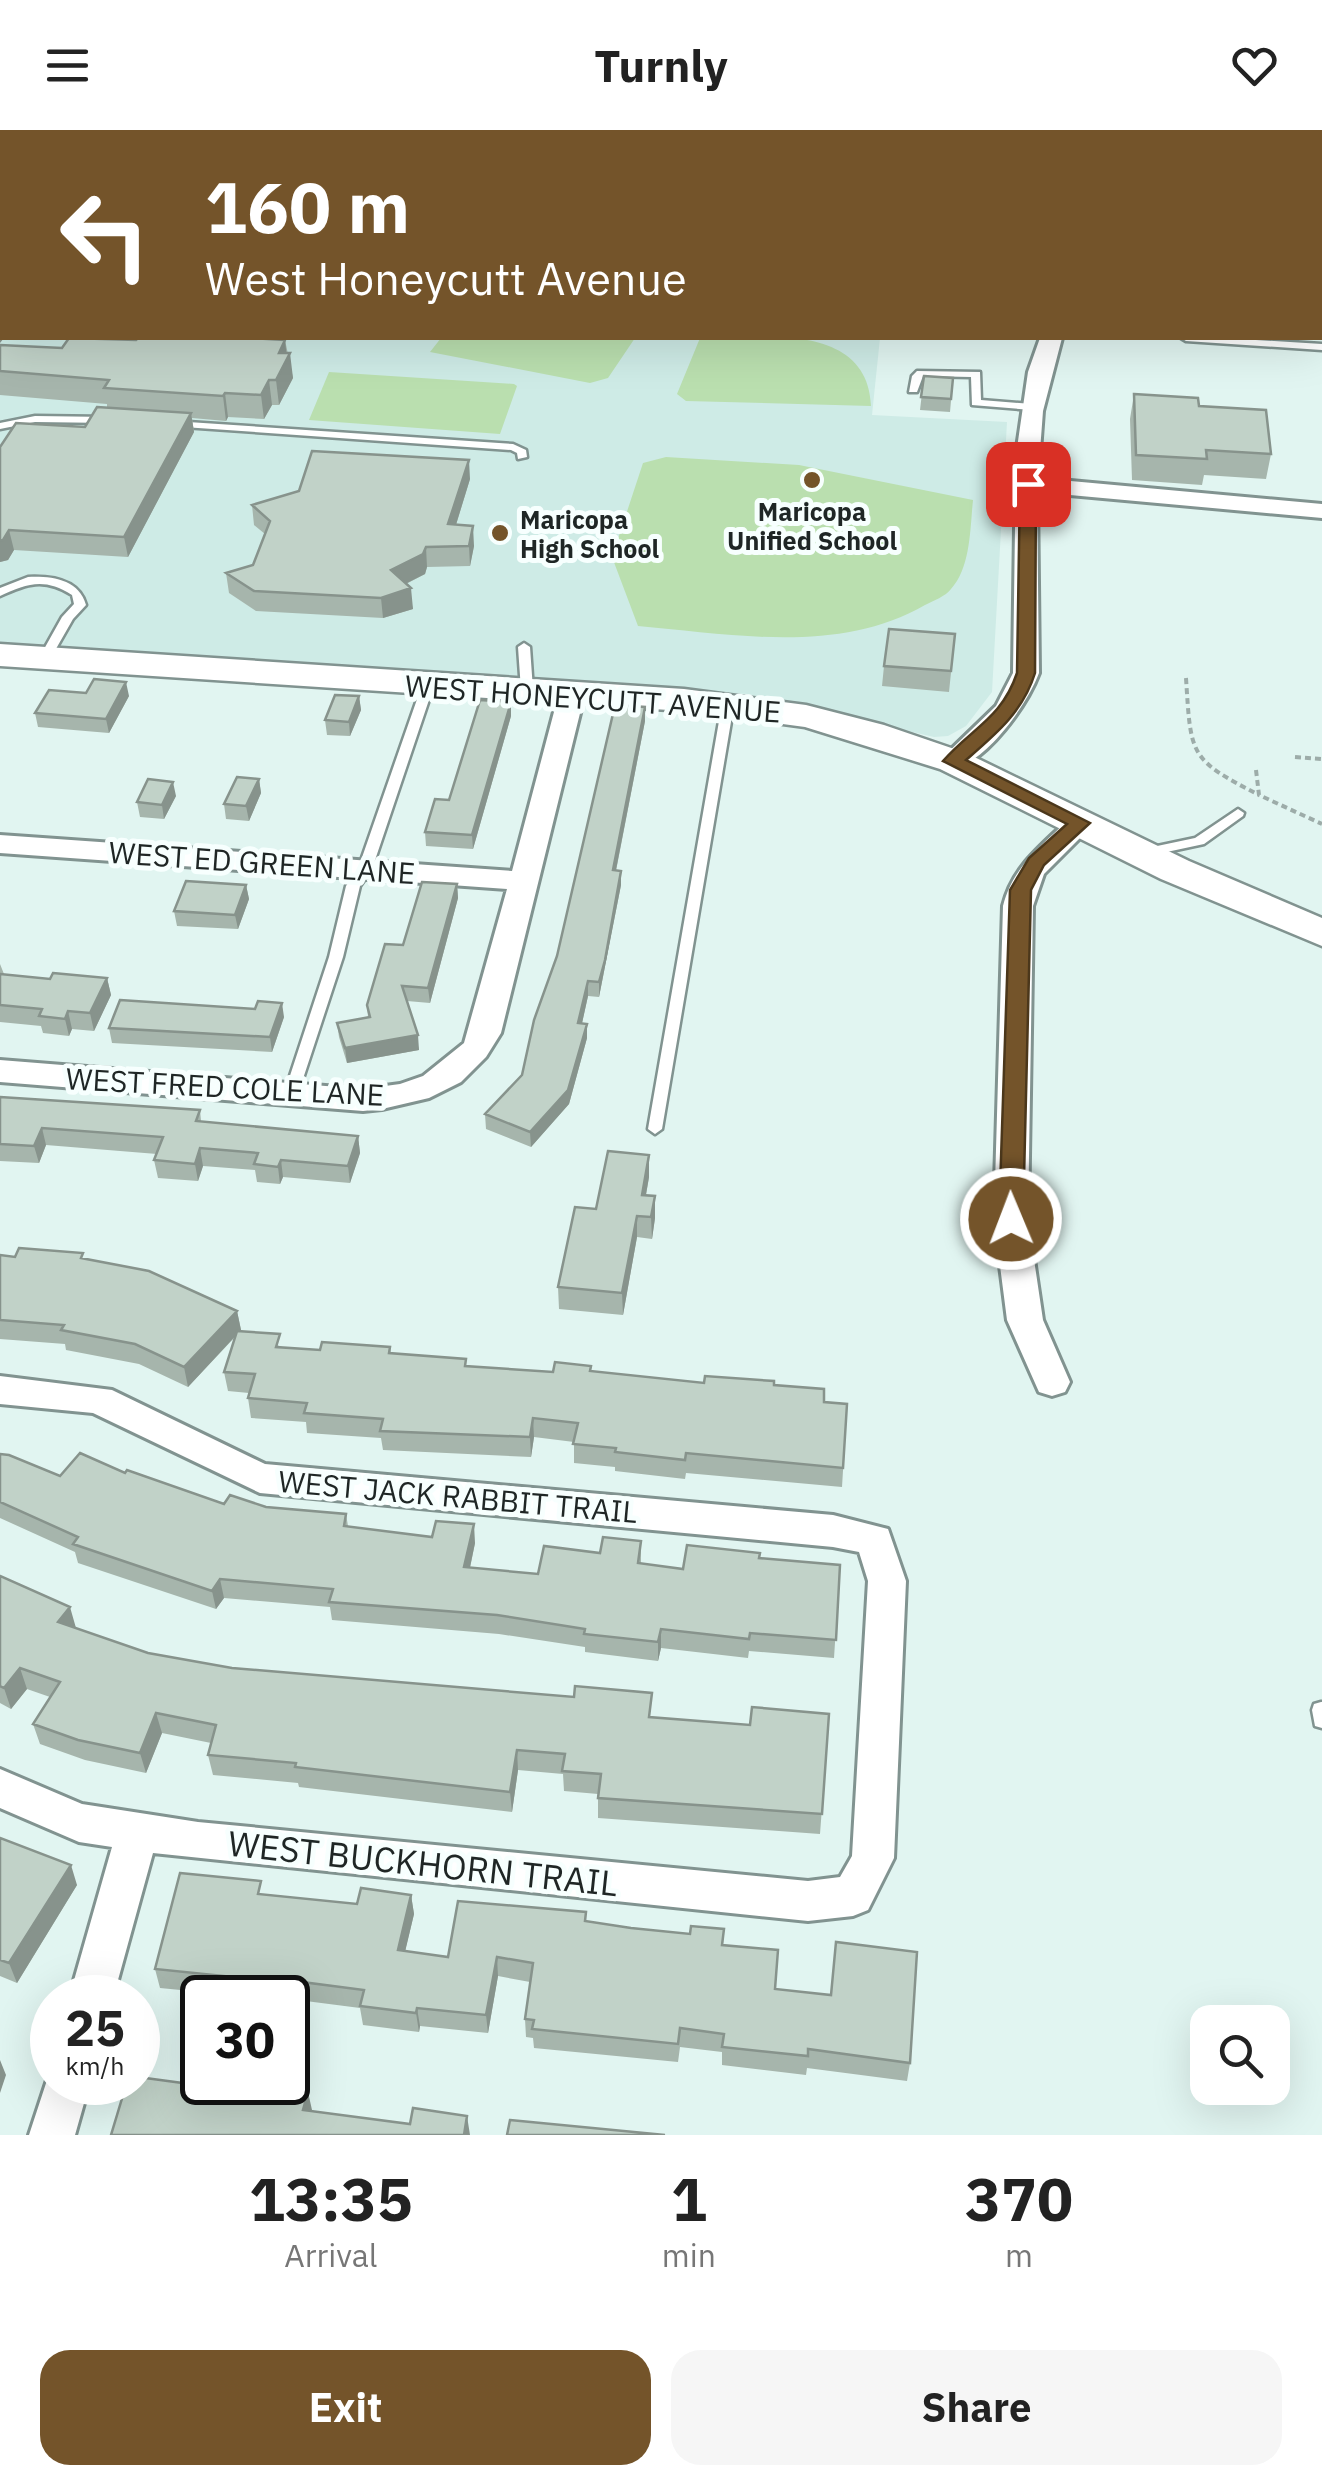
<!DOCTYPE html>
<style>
body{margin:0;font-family:"IBM Plex Sans",sans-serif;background:#f6f6f6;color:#222;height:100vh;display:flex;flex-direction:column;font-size:38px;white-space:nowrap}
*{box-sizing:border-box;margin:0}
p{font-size:32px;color:#767676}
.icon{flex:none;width:55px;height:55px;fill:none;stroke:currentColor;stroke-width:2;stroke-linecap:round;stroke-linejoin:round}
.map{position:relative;height:2005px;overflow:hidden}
.panel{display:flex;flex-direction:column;background:#fff;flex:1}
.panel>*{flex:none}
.banner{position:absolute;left:0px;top:0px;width:1322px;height:210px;box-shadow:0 10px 40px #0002;background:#74542a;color:#fff;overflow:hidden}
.fabs{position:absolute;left:1190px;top:1875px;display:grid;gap:20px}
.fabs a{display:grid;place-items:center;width:100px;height:100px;border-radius:20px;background:#fff;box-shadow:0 10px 40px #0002;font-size:50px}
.speed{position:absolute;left:30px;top:1845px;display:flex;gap:20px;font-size:50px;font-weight:700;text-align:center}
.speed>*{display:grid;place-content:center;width:130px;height:130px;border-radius:50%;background:#fff;box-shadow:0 10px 40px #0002;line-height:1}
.speed small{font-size:25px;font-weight:400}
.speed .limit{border:5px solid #111;border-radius:15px;background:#fff;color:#111}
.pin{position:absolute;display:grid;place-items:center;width:85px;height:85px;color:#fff;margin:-42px;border-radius:20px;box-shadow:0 5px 15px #0006}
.me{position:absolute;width:110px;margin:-55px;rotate:359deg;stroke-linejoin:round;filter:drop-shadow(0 0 8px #0008)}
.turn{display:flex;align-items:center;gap:35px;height:210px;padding:0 40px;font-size:45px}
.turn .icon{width:130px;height:130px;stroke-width:2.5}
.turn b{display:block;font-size:70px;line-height:85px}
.eta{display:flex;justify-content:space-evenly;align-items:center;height:170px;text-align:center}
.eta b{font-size:60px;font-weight:700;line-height:70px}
.action{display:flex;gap:20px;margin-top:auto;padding:20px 40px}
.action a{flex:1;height:115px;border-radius:30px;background:#74542a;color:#fff;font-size:40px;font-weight:700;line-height:115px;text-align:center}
.action a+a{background:#f6f6f6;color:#222}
header{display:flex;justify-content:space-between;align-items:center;height:130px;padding:0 40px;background:#fff;font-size:45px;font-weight:700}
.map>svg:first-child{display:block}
</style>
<header><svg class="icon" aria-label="menu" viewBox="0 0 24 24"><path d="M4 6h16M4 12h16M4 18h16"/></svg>Turnly<svg class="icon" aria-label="heart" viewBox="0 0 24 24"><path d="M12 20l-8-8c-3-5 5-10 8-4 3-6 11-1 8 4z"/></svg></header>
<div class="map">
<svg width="1322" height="2005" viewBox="0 0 1322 2005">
<rect width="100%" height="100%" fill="#e1f5f1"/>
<path fill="#ceebe6" d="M0,0H319L2,2V208H880L872,285L1007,292L992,562L966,596L948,606L934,607L748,564L0,515Z"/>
<path fill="#badfaf" d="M441,208H635L608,248L590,253L430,222Z
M700,208C759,207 868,191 871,276L686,271L677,264Z
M329,242L514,254L517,256L500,304L309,290Z
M666,327L799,335L973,370C970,398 971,437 951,459C946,466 933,471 925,475C839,525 731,504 638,496L612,427L643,333Z"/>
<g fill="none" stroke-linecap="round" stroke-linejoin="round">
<defs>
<path id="lane" d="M8,0H17L15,2H7Z
M1126,0H1141L1143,2H1130Z
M2,10V18L0,19V11Z
M1320,163L1322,164V170L1320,169Z
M1320,195H1322V201H1320Z
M1181,208H1223L1322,214V220L1186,211Z
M917,241L980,242L981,270L1032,274L1037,277L1032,280L972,275L971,247L923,246L917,262H909L912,246Z
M35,286L110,287L115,290L110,293L35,292L0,299V293Z
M173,291L513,314L526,320L527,327L518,329L517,323L511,320L169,296V292Z
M28,447C51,446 79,449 86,475L73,489L49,531L45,532L39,528L62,487L74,474L72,465C44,447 26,454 0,466V458Z
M524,513L530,517L533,560L527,564L521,560L518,517Z
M428,551L434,555L372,739L360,756L343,827L298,964L296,968H286L284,964L329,827L346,756L358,739L422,555Z
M728,570L734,574L662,999L655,1004L648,999L722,574Z
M1238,679L1244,683L1243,686L1204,714L1148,726L1141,722L1143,719L1195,708Z
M1321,1572H1322V1598L1315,1596L1312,1580L1314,1574Z"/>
<path id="street" d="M513,0H537L538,2H515Z
M1040,208H1062L1043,281L1038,348L1322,374V388L1037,362L1039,543C1027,575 987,631 953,639L939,631L996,576L1013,543L1016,325L1028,242Z
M572,555L585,563L501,903L486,927L461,952L429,968L382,979L363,981L0,952V930L363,959L400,954L423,946L464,913L507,759L0,723V705L512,741L559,563Z
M1081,685L1091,687L1095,693L1044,744L1033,776L1028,1089L1043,1190L1070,1252L1065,1262L1052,1266L1039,1262L1007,1190L994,1089L1003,776C1013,735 1043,715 1071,687Z
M0,1246L112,1260L265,1334L833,1385L888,1399L906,1451L894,1728L868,1780L853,1786L808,1791L153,1723L113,1868H69L112,1717L79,1712L0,1678V1639L82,1674L198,1692L808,1751L840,1747L852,1726L868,1451L859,1422L833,1417L260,1363L93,1283L0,1274Z
M52,1935V1952H90L75,2005H29Z"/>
<path id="secondary" d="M1276,0H1304L1306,2H1278Z
M0,514L684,559L806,575L884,595L966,623L1189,731L1322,788V816L1161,749L940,639L805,597L684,581L0,536Z"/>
</defs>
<use href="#lane" stroke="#819390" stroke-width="5"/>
<use href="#street" stroke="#819390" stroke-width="6"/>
<use href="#secondary" stroke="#819390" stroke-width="5"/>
<path stroke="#9daca9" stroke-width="4" stroke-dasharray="6 4" stroke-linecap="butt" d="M1186,548C1191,626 1189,629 1259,665
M1295,627L1322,629
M1256,640L1259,665L1322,694"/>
<use href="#lane" fill="#fff" fill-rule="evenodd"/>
<use href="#street" fill="#fff" fill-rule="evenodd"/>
<use href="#secondary" fill="#fff" fill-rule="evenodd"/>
<path stroke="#3d4645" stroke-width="5" stroke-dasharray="11 11" stroke-linecap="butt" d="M973,0L980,2"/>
</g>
<path fill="#a6b5ac" d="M136,210H285L293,248L279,275H272L264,289L228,287L226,291L192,288L194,302L128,427L14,420L8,430L0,432V317L85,297L107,277V274L0,265V215L62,218Z
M924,246L953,248L950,282L920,280Z
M1134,264L1199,276L1271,324L1266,349L1204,345L1202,355L1132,350L1130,289Z
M470,349L456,395L474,416L470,436L427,437L425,444L406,454L413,479L383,488L256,481L229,463L226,443L253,435L265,404L254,395L252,375Z
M955,504L949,562L882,556L884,536Z
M129,566L109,603L38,597L35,583Z
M359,566L361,580L350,606L327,605L325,590Z
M511,572V586L473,719L426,716L425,702L449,670Z
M645,577V591L616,741L621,755L599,867L588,866L582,893L587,894V908L569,974L531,1017L486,999L485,984L522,945Z
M259,649L261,663L249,691L226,689L224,674Z
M176,666L164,689L140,687L137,672Z
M457,754L458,768L430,873L407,871L419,920L347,933L339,907L337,893L368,887L367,875L403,815Z
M246,755L249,769L238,799L177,796L174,781Z
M0,834L4,844L50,849L107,848L111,865L94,901L72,899L69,906L43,903L41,896L0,892Z
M284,887L272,922L112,913L109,898Z
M0,967L200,980L201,991L358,1006L360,1023L350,1053L283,1047L280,1054L257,1052L255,1040L203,1036L198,1051L158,1048L154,1030L157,1024L46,1015L39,1033L0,1031Z
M649,1025V1047L646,1065L655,1088L652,1109L637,1107L623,1185L559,1179L558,1157L596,1079Z
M0,1125L15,1127L84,1128L237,1181L241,1200L282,1217L320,1220L390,1217L391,1224L466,1229V1236L553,1242L591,1241L704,1253L774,1255L824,1272L847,1274L842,1357L686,1343L685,1349L615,1341V1337L574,1333V1312L534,1307L531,1327L383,1320L381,1308L307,1303L306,1292L251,1288L248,1268L249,1263L228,1261L224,1242L235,1207L188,1257L139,1234L66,1220L65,1214L0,1209Z
M0,1324L60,1346L125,1343L224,1374L346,1384L348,1396L475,1413L470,1438L538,1444L600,1423L641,1411V1434L683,1439L760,1428L840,1435L834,1528L749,1521L748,1528L661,1518L658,1531L585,1522V1517L499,1504L332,1490L330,1477L224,1468L216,1479L78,1433L75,1422L0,1388Z
M0,1446L76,1498L148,1523L232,1538L652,1588L750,1595L829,1584L820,1704L598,1688V1664L564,1661L563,1644L518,1640L512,1682L299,1657L298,1653L213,1645L208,1625L211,1613L162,1603L146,1643L85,1630L40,1614L33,1594L50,1567L27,1559L11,1579L0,1573Z
M0,1708L77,1755L17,1853L0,1846Z
M264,1764L357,1774L411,1765L414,1784L405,1821L448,1827L586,1782V1791L631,1798L690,1804L724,1799L723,1815L775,1859L910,1933L907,1951L807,1938L806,1945L722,1935V1922L680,1917L678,1932L534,1918L533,1908L526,1907L525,1889L530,1852L498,1846L488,1903L420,1896L419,1902L363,1895L360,1878L298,1870L295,1886L288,1885V1868H242V1866L160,1858L155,1839Z"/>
<path fill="#87938c" d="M387,0H417L411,2H381Z
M2,179V208H4L0,213V182Z
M285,210L287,229L290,223L293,248L279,275L276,250L279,223Z
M269,250L272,275L264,289L261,265Z
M225,263L228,287L226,291L223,266Z
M191,283L194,302L128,427L124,407Z
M469,330L470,349L450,414L448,394Z
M473,396L474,416L470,436L469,416Z
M9,400L14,420L8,430L0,432V411Z
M426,417L427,437L425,444L393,460L391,440Z
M411,458L413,479L383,488L381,468Z
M126,552L129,566L109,603L106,589Z
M359,566L361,580L350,606L349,592Z
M511,572V586L473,719L472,705Z
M645,577V591L613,755V740Z
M259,649L261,663L249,691L246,676Z
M173,652L176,666L164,689L162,675Z
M621,741V755L599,867V852Z
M457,754L458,768L430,873L428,858Z
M246,755L249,769L238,799L235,785Z
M107,848L111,865L94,901L90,883Z
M588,851V866L579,907L578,893Z
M282,873L284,887L272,922L270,907Z
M68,881L72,899L69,906L65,889Z
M587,894V908L569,974L531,1017L530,1002Z
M418,905L419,920L347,933L345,918Z
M42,998L46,1015L39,1033L34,1016Z
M358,1006L360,1023L350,1053L348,1036Z
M200,1018L203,1036L198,1051L195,1034Z
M649,1025V1047L642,1087V1065Z
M281,1030L283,1047L280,1054L278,1037Z
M655,1066V1088L652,1109L651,1087Z
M637,1086V1107L623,1185L622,1163Z
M237,1181L241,1200L188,1257L184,1237Z
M533,1288L534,1307L531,1327L530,1307Z
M474,1394L475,1413L466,1456L464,1437Z
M220,1449L224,1468L216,1479L212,1461Z
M70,1477L76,1498L58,1492Z
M661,1499V1518L658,1531V1512Z
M20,1538L27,1559L11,1579L4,1558Z
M156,1583L162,1603L146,1643L140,1623Z
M517,1620L518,1640L512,1682L510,1662Z
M71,1735L77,1755L17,1853L9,1833Z
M411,1765L414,1784L401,1839L398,1820Z
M497,1827L498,1846L488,1903L486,1885Z
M294,1851L298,1870L295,1886L291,1867Z
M417,1878L420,1896L419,1902L416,1883Z
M0,1930L6,1945L0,1963Z
M308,1962L312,1980H303Z
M467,1986L470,2005H464Z"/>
<path fill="#c1d2c8" stroke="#87938c" stroke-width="2.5" d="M325,0H387L381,2H331Z
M0,59H2V179L0,182Z
M69,208L136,210L138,208H250L285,210L279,223H290L276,250H269L261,265L225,263L223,266L104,258L109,250L0,241V215L62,218Z
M924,246L953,248L951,269L921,267Z
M1134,264L1198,268L1199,276L1266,280L1271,324L1206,320L1207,329L1136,325Z
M97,277L191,283L124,407L9,400L3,410L0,411V317L16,293L85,297Z
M312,321L469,330L448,394L473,396L469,416L426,417L423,424L391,440L411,458L381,468L254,461L226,443L253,435L270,391L252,375L299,361Z
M889,499L955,504L951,541L884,536Z
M94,549L126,552L106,589L35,583L49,560L86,563Z
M335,565L359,566L349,592L325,590Z
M480,570L511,572L472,705L425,702L435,669L449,670Z
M615,575L645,577L613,740L621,741L605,830L599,852L588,851L578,893L587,894L568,960L530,1002L485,984L522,945L534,890L557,826Z
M237,647L259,649L246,676L224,674Z
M148,649L173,652L162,675L137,672Z
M186,751L246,755L235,785L174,781Z
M422,752L457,754L428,858L402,856L418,905L345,918L337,893L370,887L367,875L385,814L403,815Z
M53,843L107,848L90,883L68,881L65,889L39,886L42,879L0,875V844L50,849Z
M120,870L255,879L258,871L282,873L270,907L109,898Z
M0,967L200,980L196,991L358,1006L348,1036L281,1030L278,1037L254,1034L258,1023L200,1018L195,1034L154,1030L163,1007L42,998L34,1016L0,1014Z
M608,1021L649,1025L642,1065L655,1066L651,1087L637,1086L622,1163L558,1157L575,1077L596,1079Z
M19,1118L83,1123L81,1128L149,1141L237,1181L184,1237L135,1214L61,1200L64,1195L0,1190V1125L15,1127Z
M237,1201L280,1204L276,1217L320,1220L322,1212L390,1217L389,1223L466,1229L465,1236L553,1242L555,1232L591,1236L590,1241L704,1253L705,1246L774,1251V1255L824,1259V1272L847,1274L843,1338L686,1323L685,1330L615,1322L616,1318L573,1314L578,1293L533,1288L530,1307L380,1301L383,1289L304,1283L307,1273L248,1268L255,1244L224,1242Z
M80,1323L125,1343L127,1340L224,1374L230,1365L266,1377L346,1384L344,1396L432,1407L436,1391L474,1394L464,1437L538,1444L544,1416L600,1423L603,1407L641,1411L638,1433L683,1439L687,1415L760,1423L759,1428L840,1435L836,1510L750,1503L749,1509L661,1499L658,1512L584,1504L585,1499L497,1485L329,1472L333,1459L220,1449L212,1461L73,1414L78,1407L0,1372V1324L9,1325L60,1346Z
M0,1446L70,1477L58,1492L148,1523L232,1538L574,1567L575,1556L652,1563L649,1587L750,1595L752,1577L829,1584L822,1684L598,1668L601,1644L562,1641L565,1624L517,1620L510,1662L295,1637L296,1633L208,1625L216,1595L156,1583L140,1623L78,1610L33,1594L60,1552L20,1538L4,1558L0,1556Z
M0,1708L71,1735L9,1833L0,1830Z
M180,1743L261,1751L258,1764L357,1774L361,1758L411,1765L398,1820L448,1827L458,1771L586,1782L585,1791L631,1798L690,1804L691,1796L724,1799L722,1815L778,1820L775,1859L831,1865L836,1812L917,1822L910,1933L808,1919V1926L722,1917L724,1904L680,1898L678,1914L532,1899L534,1890L525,1889L533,1833L497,1827L486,1885L417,1878L416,1883L360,1876L364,1860L294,1851L291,1867L241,1862L244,1848L155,1839Z
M138,1947L220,1958L221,1952H223L308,1962L303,1980L410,1994L413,1978L467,1986L464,2005H111L127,1952H138Z
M510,1990L665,2005H507Z"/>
<path fill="#74542a" stroke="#4b371b" stroke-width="2.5" d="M1028,349L1036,354L1035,543C1023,582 996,604 966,630L1090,693L1044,735L1031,760L1023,1089L1011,1098L999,1089L1010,760L1029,728L1067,694L943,631C972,598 1002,588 1017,543L1020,354Z"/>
<g fill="#74542a" stroke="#f7fffe" stroke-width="4">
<circle cx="812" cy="350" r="10"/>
<circle cx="500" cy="403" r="10"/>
</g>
<g text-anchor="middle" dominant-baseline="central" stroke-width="10" stroke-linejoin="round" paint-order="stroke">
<g font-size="25" font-weight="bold" fill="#1f2625" stroke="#f7fffe">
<text x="812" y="381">Maricopa<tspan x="812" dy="29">Unified School</tspan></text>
<text x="520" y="389" text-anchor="start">Maricopa<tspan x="520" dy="29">High School</tspan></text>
</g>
<g font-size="30" fill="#1f2625" stroke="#f7fffe">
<text transform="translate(593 568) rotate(4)">WEST HONEYCUTT AVENUE</text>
<text transform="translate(262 732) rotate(4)">WEST ED GREEN LANE</text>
<text transform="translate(225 956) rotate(3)">WEST FRED COLE LANE</text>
<text transform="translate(458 1366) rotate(5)">WEST JACK RABBIT TRAIL</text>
</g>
<g font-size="35" fill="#1f2625" stroke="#f7fffe">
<text transform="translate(423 1733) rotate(6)">WEST BUCKHORN TRAIL</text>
</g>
</g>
</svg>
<div class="fabs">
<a><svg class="icon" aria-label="search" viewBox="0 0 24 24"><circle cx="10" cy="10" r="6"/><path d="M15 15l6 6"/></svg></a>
</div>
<div class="speed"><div>25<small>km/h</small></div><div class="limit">30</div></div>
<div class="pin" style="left:1028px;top:354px;background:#d93025"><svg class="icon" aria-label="arrive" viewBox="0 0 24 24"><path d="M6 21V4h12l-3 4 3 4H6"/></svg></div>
<svg class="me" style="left:1011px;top:1089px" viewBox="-20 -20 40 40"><circle r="17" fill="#74542a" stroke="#fff" stroke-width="3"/><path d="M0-11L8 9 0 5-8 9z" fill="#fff"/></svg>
<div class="banner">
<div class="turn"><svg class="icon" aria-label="left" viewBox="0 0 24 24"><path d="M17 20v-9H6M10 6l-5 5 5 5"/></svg><div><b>160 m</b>West Honeycutt Avenue</div></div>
</div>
</div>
<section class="panel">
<div class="eta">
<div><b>13:35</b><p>Arrival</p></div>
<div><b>1</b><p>min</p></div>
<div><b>370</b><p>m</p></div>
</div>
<div class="action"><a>Exit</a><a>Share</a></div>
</section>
